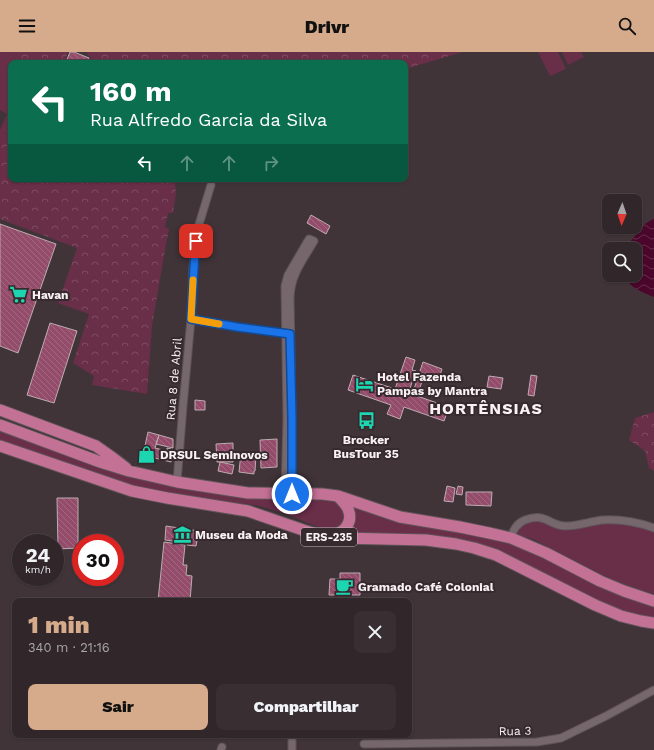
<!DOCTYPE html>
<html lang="pt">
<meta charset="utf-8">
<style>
body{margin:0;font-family:"Work Sans",sans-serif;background:#392f33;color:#f1f3f6;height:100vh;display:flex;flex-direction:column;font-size:15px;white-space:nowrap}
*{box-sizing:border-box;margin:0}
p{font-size:13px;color:#a8a5a9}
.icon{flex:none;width:22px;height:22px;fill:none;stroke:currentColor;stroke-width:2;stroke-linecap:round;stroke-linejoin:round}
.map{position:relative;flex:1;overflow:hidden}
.panel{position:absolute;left:12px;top:546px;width:400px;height:140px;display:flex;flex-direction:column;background:#31272b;border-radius:8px;box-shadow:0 1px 3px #0004,0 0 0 1px #4c4447}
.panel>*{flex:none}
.banner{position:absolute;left:8px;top:8px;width:400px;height:122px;border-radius:8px;box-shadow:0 1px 3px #0004,0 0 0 1px #4c4447;background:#0b6e4f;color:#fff;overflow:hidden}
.needle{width:26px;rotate:182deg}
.fabs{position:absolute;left:602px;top:142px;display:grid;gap:8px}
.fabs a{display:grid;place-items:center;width:40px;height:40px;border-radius:8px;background:#31272b;box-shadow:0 1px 3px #0004,0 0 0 1px #4c4447;font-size:20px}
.speed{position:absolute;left:12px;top:482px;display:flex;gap:8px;font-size:20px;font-weight:700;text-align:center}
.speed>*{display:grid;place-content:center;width:52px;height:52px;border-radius:50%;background:#31272b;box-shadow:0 1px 3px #0004,0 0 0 1px #4c4447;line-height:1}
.speed small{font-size:10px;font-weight:400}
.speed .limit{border:6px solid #d22;background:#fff;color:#111}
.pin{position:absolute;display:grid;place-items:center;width:34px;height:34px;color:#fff;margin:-17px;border-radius:8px;box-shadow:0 2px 6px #0006}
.me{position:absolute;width:44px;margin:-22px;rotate:0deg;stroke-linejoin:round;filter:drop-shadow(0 0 3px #0008)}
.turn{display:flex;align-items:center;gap:14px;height:84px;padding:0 16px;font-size:18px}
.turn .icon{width:52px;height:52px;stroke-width:2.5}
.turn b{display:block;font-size:28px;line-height:34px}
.lanes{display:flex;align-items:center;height:38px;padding:0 16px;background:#0003;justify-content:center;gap:20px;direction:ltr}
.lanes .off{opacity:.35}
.round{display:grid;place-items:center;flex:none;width:42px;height:42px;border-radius:8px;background:#392f33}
.summary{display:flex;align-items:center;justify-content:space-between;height:68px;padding:0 16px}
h1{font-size:24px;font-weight:800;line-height:30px;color:#d6ab8b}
.button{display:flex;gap:8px;margin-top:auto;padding:8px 16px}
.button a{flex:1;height:46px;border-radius:8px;background:#d6ab8b;color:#111;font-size:16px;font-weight:800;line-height:46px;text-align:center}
.button a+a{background:#392f33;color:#f1f3f6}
header{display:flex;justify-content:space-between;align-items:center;height:52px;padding:0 16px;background:#d6ab8b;color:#111;font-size:18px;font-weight:800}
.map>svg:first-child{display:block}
</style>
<header><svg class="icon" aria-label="menu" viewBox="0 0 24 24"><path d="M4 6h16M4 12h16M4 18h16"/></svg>Drivr<svg class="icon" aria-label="search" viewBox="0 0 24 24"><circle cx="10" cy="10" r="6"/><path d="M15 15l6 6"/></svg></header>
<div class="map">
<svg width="654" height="698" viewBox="0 0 654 698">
<defs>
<pattern id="forest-crowns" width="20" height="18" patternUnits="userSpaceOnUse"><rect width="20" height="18" fill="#692e48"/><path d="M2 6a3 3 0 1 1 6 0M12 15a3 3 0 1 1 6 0" fill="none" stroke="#7f4d63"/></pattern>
<pattern id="water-waves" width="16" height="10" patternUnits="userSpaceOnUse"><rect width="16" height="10" fill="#4a072b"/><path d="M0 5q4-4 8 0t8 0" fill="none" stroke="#652c4a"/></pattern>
<pattern id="building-back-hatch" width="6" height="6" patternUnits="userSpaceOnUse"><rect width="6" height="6" fill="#944c6b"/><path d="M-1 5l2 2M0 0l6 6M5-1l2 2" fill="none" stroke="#a46681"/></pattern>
</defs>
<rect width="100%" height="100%" fill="#413439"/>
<path fill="#692e48" d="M0,0H9L13,1L14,7L13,11H11V82L0,80V78L7,62L0,58Z
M538,0H558L566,17L550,24Z
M562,0H581L584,5L568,13Z
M0,377L204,438L280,449L315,448L336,450L343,456L345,465L341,473L338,476L332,478H327L315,474L286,462L260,454L248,452L207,449L137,435L0,389Z
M351,452L508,490L654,554V568L637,564L609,554L502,501L346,481C353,469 357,465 351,452Z
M539,468L559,475L601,471L623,470L654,478V542L626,533L601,522L533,487L518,483L519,476L524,472Z"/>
<path fill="url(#forest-crowns)" d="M9,0H68L64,11H59L43,7L41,11H13L14,7L13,1Z
M86,0H463L405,17V11H98L93,9Z
M0,80L11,82V127H174L176,140L173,161H168L165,175L169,177L166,192L152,274L147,342L92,333L94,324L73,311L89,262L58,251L77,196L0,167Z
M654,360V419L649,416L645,399L629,388L635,366Z"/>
<path fill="url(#water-waves)" d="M654,166V245C642,240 629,236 624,223H635V197H624L645,172Z"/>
<path fill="url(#building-back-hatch)" stroke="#bcacb1" d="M70,0H74L89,6L87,11H69L66,10Z
M311,163L330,174L326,182L307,171Z
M0,172L56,192L18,301L0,294Z
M50,271L77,279L54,351L27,343Z
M406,305L415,308L412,318L416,319L408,342L412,343L423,310L442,317L439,326L425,321L417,344L449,355L444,369L404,355L400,367L387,362L391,353L348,338L353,323L395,337Z
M531,323L537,324L534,344L528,343Z
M489,324L503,326L501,337L487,335Z
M195,348L205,349V358H195Z
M148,380L159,383L155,396L167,399V396L171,397V400L173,401L171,410L143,403Z
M159,383L173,387V396L156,392Z
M277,387V415L261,416L260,388Z
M233,391V410H217L216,392Z
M241,401L255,402L256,404L255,419H254V422L239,420Z
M220,410L234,413L232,422L218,419Z
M447,434L455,436L453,450L444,449Z
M458,434L463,435L462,443L456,442Z
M466,440H492L491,454L466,453Z
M57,446H78V496L58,497Z
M166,474L199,479L196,494L187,493V491L165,488Z
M164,490L185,493L183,513H187L186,523L192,524L190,549H158Z
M340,521H360V543H329L330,527H340Z"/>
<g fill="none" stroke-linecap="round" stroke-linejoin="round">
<defs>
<path id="street" d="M191,267L237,275L290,282
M177,430L183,354L191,267L193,216L197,179L211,133
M285,442L287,367L285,234L288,223L309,187L314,189C303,208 291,222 290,245L292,366V442
M511,486C513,478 517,471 525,468C546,460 549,474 566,474C579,474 591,469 603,468C621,467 637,470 654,476
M292,683V698
M364,692L537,690L561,686L606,664L654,638
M221,698L222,695"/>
<path id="primary" d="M0,358L96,394L113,406L126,416
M0,373L100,410L129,419L151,424L177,430L248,441L322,442L338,444L400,465L460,475L489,481L511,486L546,501L600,529L624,539L654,549
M0,394L132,439L167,446L248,459L277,469L303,478L325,485L340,486L426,488L456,492L474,496L496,503L595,553L621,564L641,569L654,571
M330,484C343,482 354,471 348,457C346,452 341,448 338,444"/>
</defs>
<use href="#street" stroke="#5e5357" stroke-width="9"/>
<use href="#primary" stroke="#5e5357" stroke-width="13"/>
<use href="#street" stroke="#75676c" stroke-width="7"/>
<use href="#primary" stroke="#c37195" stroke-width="11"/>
</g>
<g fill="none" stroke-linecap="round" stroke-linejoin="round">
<defs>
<path id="route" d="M196,189L194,216L191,267L237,275L290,282L292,366V442"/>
</defs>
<use href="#route" stroke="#114b97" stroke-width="10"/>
<use href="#route" stroke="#1a73e8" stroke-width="7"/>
<path stroke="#f59e0b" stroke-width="7" d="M193,228L191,267L219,272"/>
</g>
<defs>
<symbol id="supermarket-bare" viewBox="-9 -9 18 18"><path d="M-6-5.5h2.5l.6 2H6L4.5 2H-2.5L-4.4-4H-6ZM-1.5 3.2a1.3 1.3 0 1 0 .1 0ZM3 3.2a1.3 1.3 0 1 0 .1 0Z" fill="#1dd5b1" stroke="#362a2e" stroke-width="2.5" paint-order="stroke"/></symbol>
<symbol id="hotel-bare" viewBox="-9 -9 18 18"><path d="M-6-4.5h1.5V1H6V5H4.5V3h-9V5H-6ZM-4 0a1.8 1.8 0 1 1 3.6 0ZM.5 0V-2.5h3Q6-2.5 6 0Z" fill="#1dd5b1" stroke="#362a2e" stroke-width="2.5" paint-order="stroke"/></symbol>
<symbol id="bus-bare" viewBox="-9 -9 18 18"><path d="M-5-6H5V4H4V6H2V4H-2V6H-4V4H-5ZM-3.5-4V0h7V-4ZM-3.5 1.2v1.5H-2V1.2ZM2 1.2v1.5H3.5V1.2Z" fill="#1dd5b1" stroke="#362a2e" stroke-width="2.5" paint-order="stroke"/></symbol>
<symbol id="shop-bare" viewBox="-9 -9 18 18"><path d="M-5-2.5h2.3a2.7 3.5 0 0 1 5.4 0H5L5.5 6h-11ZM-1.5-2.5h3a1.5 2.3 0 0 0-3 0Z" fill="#1dd5b1" stroke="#362a2e" stroke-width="2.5" paint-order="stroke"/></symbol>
<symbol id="museum-bare" viewBox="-9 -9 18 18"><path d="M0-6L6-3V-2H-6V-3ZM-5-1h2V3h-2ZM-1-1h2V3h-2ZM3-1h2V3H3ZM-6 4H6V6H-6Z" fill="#1dd5b1" stroke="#362a2e" stroke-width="2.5" paint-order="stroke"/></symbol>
<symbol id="cafe-bare" viewBox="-9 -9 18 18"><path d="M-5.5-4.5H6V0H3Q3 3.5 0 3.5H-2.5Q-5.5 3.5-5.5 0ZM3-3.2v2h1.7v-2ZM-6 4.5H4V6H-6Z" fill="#1dd5b1" stroke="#362a2e" stroke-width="2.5" paint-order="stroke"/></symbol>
</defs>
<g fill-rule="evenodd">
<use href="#supermarket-bare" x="6" y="230" width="25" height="25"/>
<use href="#hotel-bare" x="352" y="320" width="25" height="25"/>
<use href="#bus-bare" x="354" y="356" width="25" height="25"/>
<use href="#shop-bare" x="134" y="390" width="25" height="25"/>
<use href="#museum-bare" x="170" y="470" width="25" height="25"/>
<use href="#cafe-bare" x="332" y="522" width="25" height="25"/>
</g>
<g text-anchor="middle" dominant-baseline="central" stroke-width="4" stroke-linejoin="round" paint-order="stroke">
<rect fill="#362a2e" stroke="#beb5b9" stroke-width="1" x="301" y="476" width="56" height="18" rx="3"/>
<g font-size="11" font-weight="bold" fill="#f9f1f4">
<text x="329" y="485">ERS-235</text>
</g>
<g font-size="12" font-weight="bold" fill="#f9f1f4" stroke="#362a2e" text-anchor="start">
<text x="32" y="243">Havan</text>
<text x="377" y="325">Hotel Fazenda<tspan x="377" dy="14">Pampas by Mantra</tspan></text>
<text x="366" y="388" text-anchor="middle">Brocker<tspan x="366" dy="14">BusTour 35</tspan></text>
<text x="160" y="403">DRSUL Seminovos</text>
<text x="195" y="483">Museu da Moda</text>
<text x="358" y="535">Gramado Café Colonial</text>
</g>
<g font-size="12" fill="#f9f1f4" stroke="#362a2e">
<text transform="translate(174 327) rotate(-85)">Rua 8 de Abril</text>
<text transform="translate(515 679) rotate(-1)">Rua 3</text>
</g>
<g font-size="16" font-weight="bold" letter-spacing="1" fill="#f9f1f4" stroke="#362a2e">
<text x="486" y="356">HORTÊNSIAS</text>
</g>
</g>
</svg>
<div class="fabs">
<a><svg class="needle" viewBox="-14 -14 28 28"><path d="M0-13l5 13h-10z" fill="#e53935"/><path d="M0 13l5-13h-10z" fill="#a8a5a9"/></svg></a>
<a><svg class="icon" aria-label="search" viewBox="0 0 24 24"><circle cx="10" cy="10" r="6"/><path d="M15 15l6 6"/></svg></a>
</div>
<div class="speed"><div>24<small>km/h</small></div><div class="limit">30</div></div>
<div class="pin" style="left:196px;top:189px;background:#d93025"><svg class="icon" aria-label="arrive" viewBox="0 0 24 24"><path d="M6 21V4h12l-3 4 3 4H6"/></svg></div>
<svg class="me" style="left:292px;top:442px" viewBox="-20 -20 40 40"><circle r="17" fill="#1a73e8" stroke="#fff" stroke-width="3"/><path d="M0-11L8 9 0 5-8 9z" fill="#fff"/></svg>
<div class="banner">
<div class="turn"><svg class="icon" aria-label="left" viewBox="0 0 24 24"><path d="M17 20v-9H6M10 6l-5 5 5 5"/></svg><div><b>160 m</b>Rua Alfredo Garcia da Silva</div></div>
<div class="lanes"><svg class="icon" aria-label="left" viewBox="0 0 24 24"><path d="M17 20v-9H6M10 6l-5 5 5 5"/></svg><svg class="icon off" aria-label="ahead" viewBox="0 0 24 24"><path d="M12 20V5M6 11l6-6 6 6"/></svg><svg class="icon off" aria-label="ahead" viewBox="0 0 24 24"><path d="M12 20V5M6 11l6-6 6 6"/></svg><svg class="icon off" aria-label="right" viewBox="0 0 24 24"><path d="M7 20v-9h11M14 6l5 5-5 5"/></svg></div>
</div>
<section class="panel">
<div class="summary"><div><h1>1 min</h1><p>340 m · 21:16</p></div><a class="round"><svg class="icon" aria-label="close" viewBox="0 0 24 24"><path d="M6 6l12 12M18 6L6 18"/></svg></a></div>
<div class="button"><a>Sair</a><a>Compartilhar</a></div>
</section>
</div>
